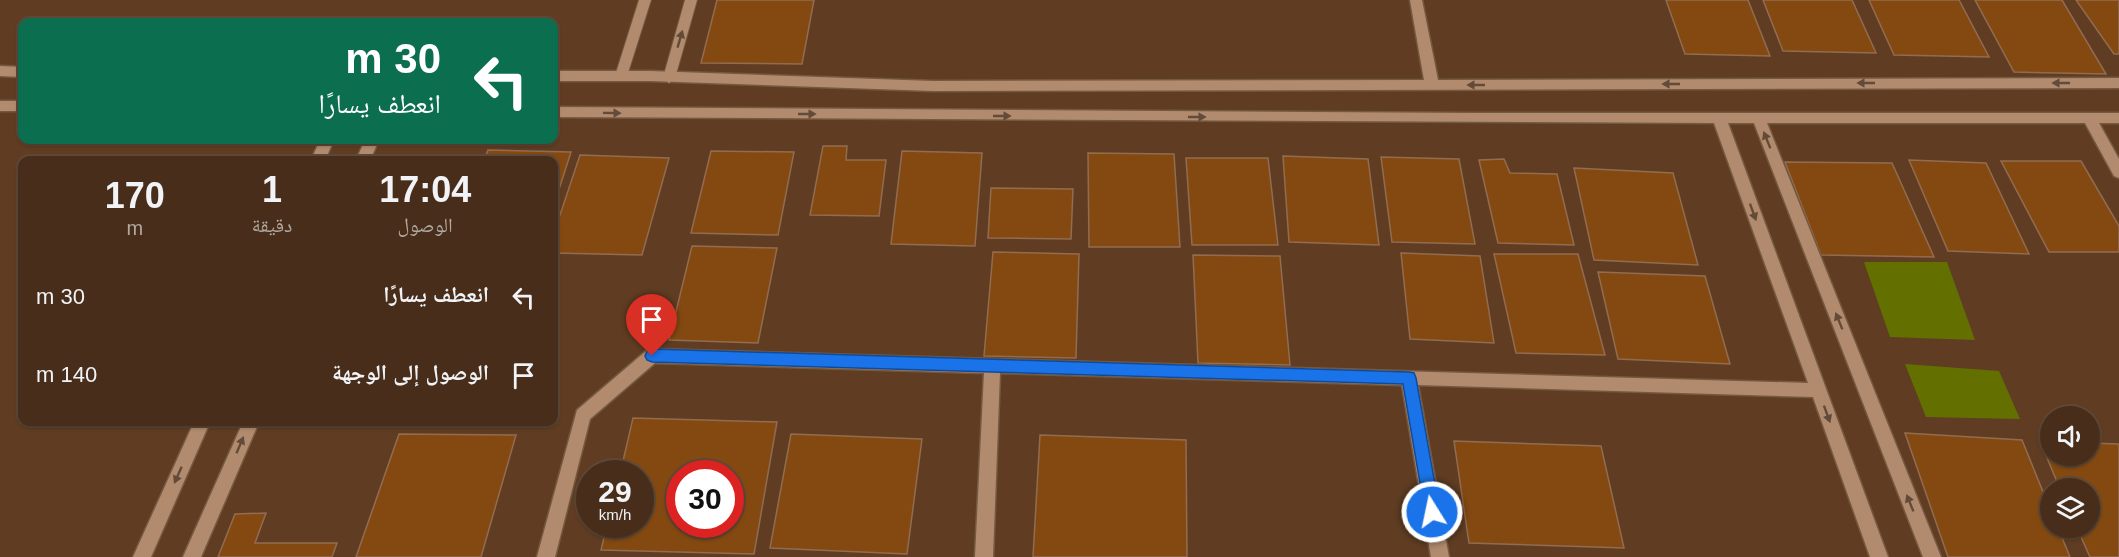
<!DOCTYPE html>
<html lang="ar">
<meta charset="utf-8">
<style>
body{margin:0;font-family:Helvetica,"Noto Naskh Arabic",sans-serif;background:#523a27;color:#f1f3f6;direction:rtl;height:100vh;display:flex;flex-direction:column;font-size:22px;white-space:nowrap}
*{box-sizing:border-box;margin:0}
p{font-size:20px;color:#b1a8a2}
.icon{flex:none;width:33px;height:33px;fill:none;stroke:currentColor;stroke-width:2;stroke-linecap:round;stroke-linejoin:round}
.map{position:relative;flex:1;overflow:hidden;direction:ltr}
.sheet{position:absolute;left:18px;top:156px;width:540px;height:270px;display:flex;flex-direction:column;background:#482e1a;border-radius:12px;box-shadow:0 2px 4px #0004,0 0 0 2px #604a39;direction:rtl}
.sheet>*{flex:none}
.guide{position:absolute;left:18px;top:18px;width:540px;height:126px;border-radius:12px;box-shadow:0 2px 4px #0004,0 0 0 2px #604a39;direction:rtl;background:#0b6e4f;color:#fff;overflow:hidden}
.buttons{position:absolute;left:2040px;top:406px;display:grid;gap:12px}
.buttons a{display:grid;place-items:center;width:60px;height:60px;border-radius:50%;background:#482e1a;box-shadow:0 2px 4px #0004,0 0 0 2px #604a39;font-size:30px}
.speed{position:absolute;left:576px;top:460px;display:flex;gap:12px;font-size:30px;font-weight:700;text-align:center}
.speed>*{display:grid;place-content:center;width:78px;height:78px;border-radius:50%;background:#482e1a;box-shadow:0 2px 4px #0004,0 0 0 2px #604a39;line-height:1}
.speed small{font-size:15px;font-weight:400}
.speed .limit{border:9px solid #d22;background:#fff;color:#111}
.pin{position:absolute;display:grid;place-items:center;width:51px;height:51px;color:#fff;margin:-62px -26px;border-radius:50% 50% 50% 0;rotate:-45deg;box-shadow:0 0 6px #0007}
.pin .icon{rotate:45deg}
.me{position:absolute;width:66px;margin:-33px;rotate:350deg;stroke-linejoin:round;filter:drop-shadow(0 0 4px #0008)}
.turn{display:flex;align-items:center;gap:21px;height:126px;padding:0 18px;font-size:27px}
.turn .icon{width:78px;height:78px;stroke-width:2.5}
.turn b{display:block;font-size:42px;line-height:51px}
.eta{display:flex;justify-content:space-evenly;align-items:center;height:102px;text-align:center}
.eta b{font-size:36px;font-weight:800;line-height:42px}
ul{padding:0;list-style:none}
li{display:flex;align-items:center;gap:18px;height:78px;padding:0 18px}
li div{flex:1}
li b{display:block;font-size:22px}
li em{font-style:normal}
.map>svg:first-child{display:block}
</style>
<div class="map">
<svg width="2119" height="557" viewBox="0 0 2119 557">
<rect width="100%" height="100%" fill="#603d22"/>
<path fill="#637000" d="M1864,262H1947L1975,340L1890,337Z
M1905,364L1999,371L2020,419L1926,417Z"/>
<path fill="#844911" stroke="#926c50" stroke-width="1.5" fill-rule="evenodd" d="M717,0H814L802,64L701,63Z
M1666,0H1748L1770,56L1685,54Z
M1763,0H1852L1876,53L1783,51Z
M1869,0H1959L1989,57L1894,55Z
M1975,0H2062L2106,74L2014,72Z
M2076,0H2119V54H2114Z
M823,146H847L846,160H886L879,216L810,215Z
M488,150L571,152L554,205V160H484Z
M711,151L794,152L778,235L691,233Z
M902,151L982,153L975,246L891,244Z
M1088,153L1174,154L1180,247H1089Z
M580,155L669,158L642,255L554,253V233Z
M1283,156L1368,159L1379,245L1289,242Z
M1381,157L1459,159L1475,244L1392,242Z
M1186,158H1268L1278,245H1192Z
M1504,159L1510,173L1557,174L1574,245L1498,243L1479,160Z
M1909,160L1986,163L2029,254L1948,251Z
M2001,161H2081L2119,226V252H2049Z
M1785,162L1892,163L1934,257L1821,255Z
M1574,168L1673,173L1698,265L1594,260Z
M991,188L1073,189L1071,239L988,238Z
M692,246L777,248L758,343L669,340Z
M993,252L1079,254L1076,358L984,356Z
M1401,253L1480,256L1494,343L1410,339Z
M1494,254H1578L1605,355L1516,353Z
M1193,255L1280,256L1290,365L1198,363Z
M1598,272L1705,276L1730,364L1618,359Z
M633,418L777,422L754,554L601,550L607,525H640V474H620ZM680,474H730V525H680Z
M1905,433L2022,440L2050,509V528H2058L2070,557H1948Z
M399,434L516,435L481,557H356Z
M791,434L922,439L907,554L770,548Z
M1040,435L1186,440L1187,557H1033Z
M1454,441L1601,446L1624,548L1469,543Z
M2040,441L2050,442V456H2090V443L2119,444V557H2090L2077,528H2090V489H2060Z
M266,513L255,543H337L332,557H218L235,514Z"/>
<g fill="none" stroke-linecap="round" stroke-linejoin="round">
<defs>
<path id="service" d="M639,0H651L627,76L621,81L615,76Z
M685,0H697L675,78L669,83L663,78Z"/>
<path id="minor" d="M1410,0H1422L1438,80L2119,78V88L933,91L650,81H554V71H650L933,81L1424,80Z
M0,66L22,67V77L0,76Z
M0,101H22V111H0Z
M554,107L1471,113H2119V123H2099L2119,159V178L2114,176L2085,123H1767L1941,557H1923L1754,123H1728L1888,557H1870L1813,397L1418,385L1449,557H1431L1402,385L1000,373L993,557H975L984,373L655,363L590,419L555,557H537L577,410L646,351L652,349L1808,383L1714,123L554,117Z
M320,140H334L325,160H311Z
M365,140H379L370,160H356Z
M194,422H210L151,557H133Z
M243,422H259L201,557H183Z"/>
</defs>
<use href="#service" stroke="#745941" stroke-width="2"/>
<use href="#minor" stroke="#745941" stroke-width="3"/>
<use href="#service" fill="#b28b6e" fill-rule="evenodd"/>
<use href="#minor" fill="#b28b6e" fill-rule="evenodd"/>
</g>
<defs><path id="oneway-solid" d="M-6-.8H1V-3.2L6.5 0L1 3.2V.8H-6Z" transform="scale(1.5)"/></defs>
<g fill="#634b39">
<use href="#oneway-solid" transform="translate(680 39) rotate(-74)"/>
<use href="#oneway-solid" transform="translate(1866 83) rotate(180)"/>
<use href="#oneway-solid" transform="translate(2061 83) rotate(-180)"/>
<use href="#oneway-solid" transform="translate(1671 84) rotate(180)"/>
<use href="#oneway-solid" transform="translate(1476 85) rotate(-180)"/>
<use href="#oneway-solid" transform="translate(612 113) rotate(1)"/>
<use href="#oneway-solid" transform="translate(807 114)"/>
<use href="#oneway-solid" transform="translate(1002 116)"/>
<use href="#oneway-solid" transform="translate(1197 117)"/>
<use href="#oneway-solid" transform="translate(1767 140) rotate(-112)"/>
<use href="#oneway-solid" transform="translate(1753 212) rotate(70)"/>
<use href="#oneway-solid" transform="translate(1839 321) rotate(-112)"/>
<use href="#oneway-solid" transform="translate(1827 414) rotate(70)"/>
<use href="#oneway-solid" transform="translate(240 445) rotate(-67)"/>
<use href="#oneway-solid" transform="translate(178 475) rotate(114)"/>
<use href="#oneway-solid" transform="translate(1910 503) rotate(-112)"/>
</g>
<path fill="#1a73e8" stroke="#114b97" stroke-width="1.5" d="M652,349L1409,372L1414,373L1416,378L1440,512L1438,517L1432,520L1427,517L1425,512L1403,384L652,362L647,360L645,356L647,351Z"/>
</svg>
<div class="buttons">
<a><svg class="icon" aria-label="sound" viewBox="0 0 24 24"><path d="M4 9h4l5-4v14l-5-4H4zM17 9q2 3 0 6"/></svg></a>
<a><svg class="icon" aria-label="layers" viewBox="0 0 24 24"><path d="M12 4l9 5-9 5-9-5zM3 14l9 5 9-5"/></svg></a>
</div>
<div class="speed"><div>29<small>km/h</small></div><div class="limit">30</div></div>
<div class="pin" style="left:652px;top:356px;background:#d93025"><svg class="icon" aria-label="arrive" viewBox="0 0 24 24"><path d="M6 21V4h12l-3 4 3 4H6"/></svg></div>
<svg class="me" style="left:1432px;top:512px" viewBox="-20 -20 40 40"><circle r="17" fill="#1a73e8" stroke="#fff" stroke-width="3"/><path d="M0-11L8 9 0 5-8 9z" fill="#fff"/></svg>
<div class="guide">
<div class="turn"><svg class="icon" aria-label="left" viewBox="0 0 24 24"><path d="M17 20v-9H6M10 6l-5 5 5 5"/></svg><div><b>30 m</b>انعطف يسارًا</div></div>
</div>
<section class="sheet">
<div class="eta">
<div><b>17:04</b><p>الوصول</p></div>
<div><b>1</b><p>دقيقة</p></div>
<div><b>170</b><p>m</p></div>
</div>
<ul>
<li><svg class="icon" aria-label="left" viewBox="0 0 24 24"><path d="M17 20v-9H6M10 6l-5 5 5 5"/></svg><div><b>انعطف يسارًا</b></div><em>30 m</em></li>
<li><svg class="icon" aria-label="arrive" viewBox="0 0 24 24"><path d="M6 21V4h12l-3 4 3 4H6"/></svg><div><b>الوصول إلى الوجهة</b></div><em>140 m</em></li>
</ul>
</section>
</div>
